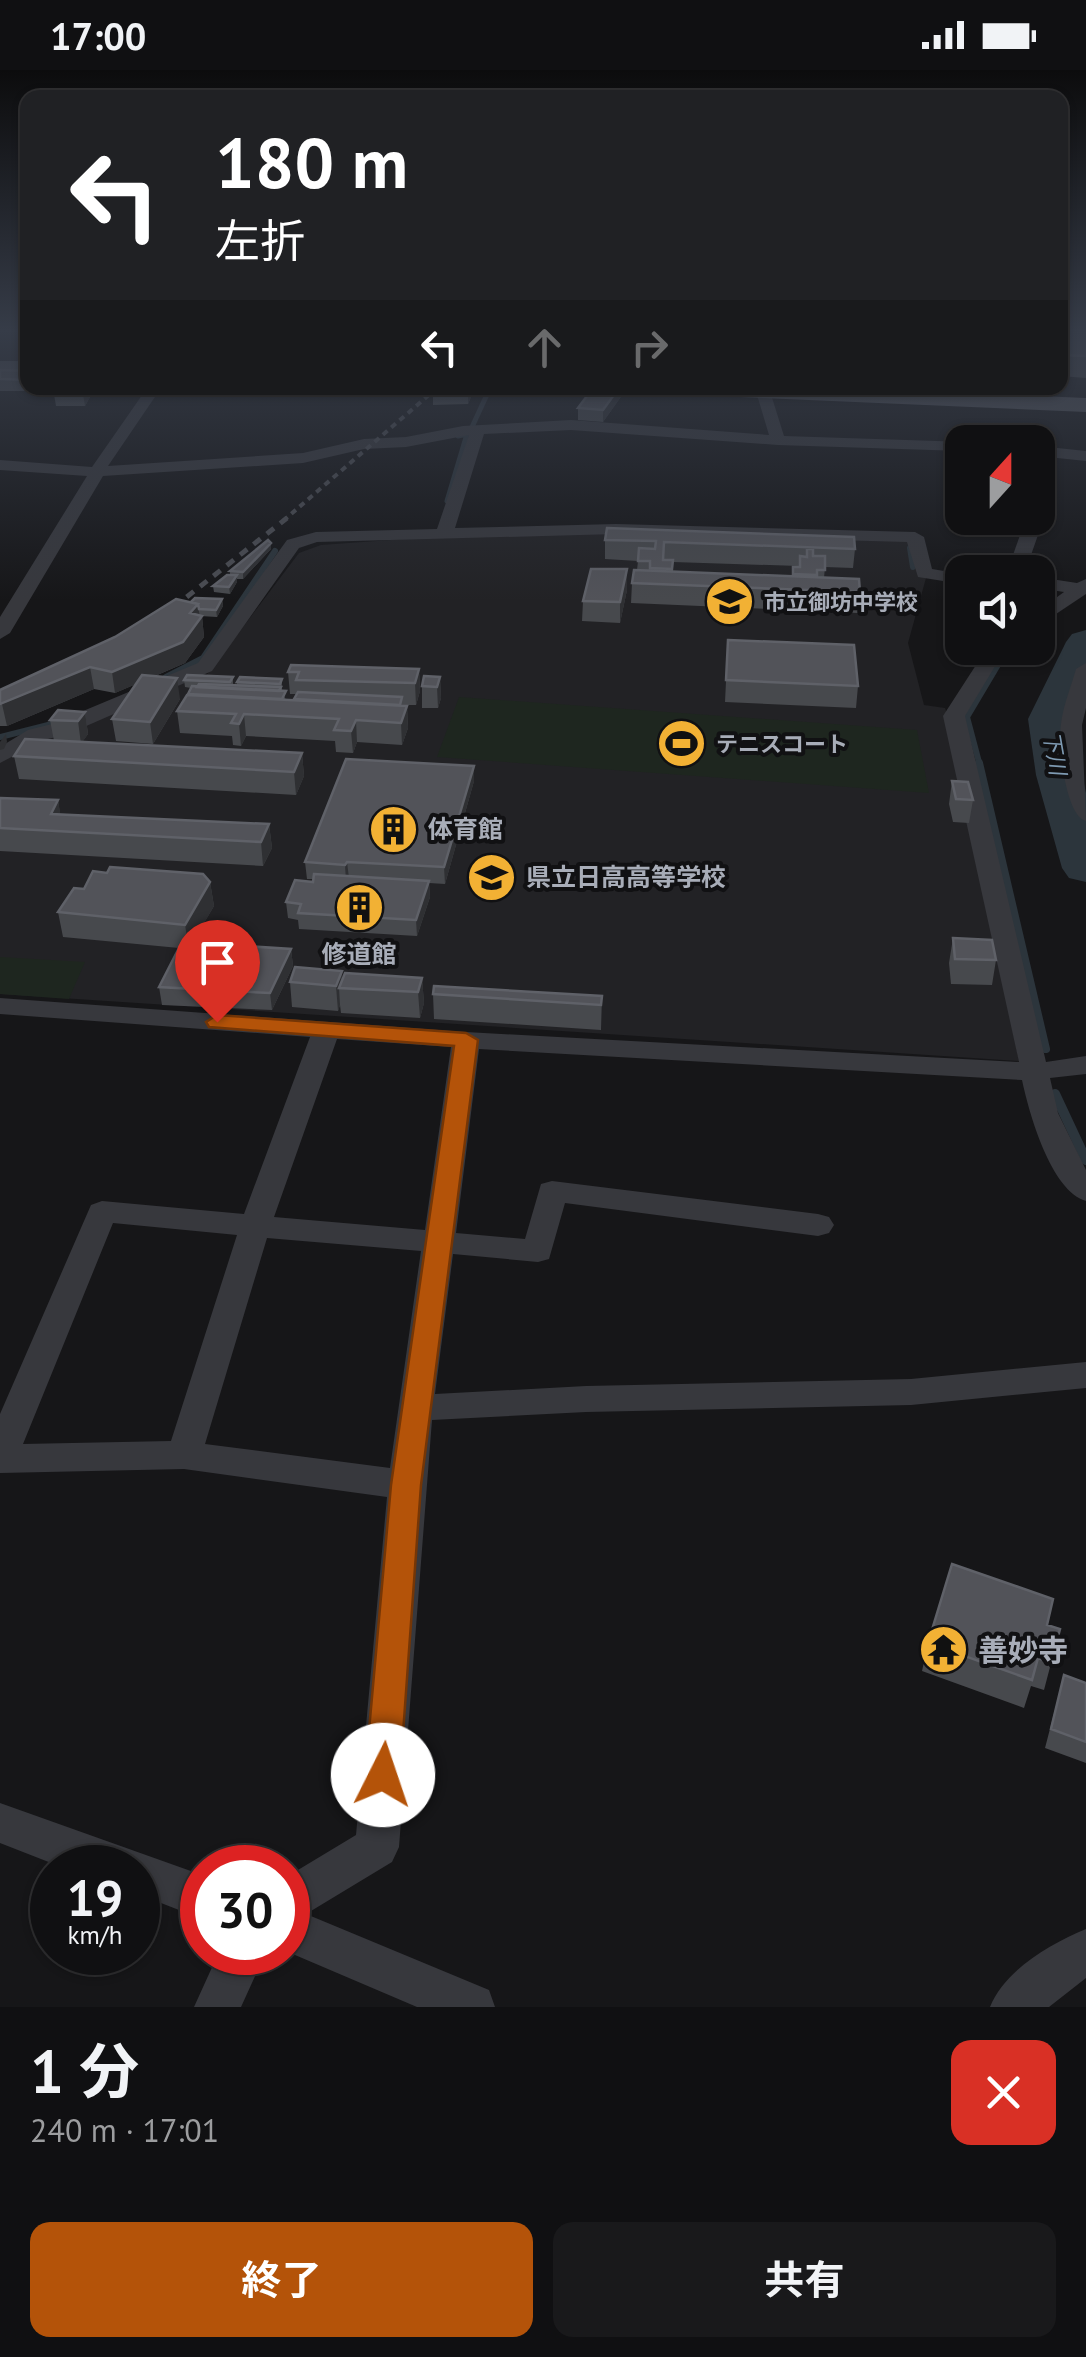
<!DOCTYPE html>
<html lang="ja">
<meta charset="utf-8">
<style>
body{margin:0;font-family:"PT Sans","Noto Sans JP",sans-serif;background:#19191b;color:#f1f3f6;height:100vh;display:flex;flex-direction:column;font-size:38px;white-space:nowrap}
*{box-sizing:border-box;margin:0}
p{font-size:32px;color:#9c9d9f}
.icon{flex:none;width:55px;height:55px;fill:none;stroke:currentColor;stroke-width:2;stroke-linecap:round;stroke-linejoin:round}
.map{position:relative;height:1937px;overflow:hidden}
.details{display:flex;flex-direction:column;background:#101012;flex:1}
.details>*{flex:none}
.hud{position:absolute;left:20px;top:20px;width:1048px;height:305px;border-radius:20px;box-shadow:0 2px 8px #0004,0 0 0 2px #303032;background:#202124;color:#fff;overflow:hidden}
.needle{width:65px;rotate:21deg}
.buttons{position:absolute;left:945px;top:355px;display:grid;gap:20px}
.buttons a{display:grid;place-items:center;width:110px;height:110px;border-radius:20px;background:#101012;box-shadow:0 2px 8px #0004,0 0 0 2px #303032;font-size:50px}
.speed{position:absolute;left:30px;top:1775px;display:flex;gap:20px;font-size:50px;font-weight:700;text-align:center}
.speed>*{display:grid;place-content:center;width:130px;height:130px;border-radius:50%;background:#101012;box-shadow:0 2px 8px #0004,0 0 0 2px #303032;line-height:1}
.speed small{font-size:25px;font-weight:400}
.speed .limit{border:15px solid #d22;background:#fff;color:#111}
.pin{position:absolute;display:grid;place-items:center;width:85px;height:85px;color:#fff;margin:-102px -42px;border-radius:50% 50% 50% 0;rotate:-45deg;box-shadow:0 0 10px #0007}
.pin .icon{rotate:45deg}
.me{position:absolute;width:110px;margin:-55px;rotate:4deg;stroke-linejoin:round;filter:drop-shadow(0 0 8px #0008)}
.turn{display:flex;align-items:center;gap:35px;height:210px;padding:0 30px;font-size:45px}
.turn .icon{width:130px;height:130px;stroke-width:2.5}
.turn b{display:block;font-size:70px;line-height:85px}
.lanes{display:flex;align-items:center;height:95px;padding:0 30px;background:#0003;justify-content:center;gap:50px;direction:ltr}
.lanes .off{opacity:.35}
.round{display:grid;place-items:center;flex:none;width:105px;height:105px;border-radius:20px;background:#19191b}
.headline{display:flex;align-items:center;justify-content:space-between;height:170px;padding:0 30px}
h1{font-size:60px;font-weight:700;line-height:75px}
.button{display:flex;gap:20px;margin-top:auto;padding:20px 30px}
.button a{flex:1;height:115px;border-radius:20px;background:#b45309;color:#fff;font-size:40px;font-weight:700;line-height:115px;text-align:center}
.button a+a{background:#19191b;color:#f1f3f6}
.status{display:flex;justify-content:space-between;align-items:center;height:70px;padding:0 50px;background:#101012;direction:ltr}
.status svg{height:28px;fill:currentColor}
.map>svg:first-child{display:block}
</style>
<div class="status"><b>17:00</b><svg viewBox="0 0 49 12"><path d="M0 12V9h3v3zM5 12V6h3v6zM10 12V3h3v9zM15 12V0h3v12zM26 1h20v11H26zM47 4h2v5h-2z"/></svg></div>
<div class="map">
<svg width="1086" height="1937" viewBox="0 0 1086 1937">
<rect width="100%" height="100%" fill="#161618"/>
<path fill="#222225" d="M615,461L912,469L926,508L908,573L924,635L945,638L950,652L1019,991L0,924V691L39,666L193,606L205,607L299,483L321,475L446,466Z"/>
<path fill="#1e261f" d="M459,627L917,660L929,723L437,687Z
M0,887L85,892L69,929L0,924Z"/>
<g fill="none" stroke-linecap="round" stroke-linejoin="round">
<path stroke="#2c353c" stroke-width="5" d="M472,357L490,318
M447,431L467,364L458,366"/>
<path stroke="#2c353c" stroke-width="6" d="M910,478L913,497
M166,607L203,588L275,481
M0,667L60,652
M980,696L967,647L1008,578"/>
<path stroke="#2c353c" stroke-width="8" d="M979,693L1046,979"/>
<path stroke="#2c353c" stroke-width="10" d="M1055,1024L1086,1090"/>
<path fill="#2c353c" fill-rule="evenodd" d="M1086,560V614L1070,649L1086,723V812L1069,808L1062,798L1036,705L1028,649L1066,572L1072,564Z"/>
<path fill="#37383d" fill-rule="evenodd" d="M147,318H161L108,396L303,383L364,369L406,367L463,356L571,350L769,365L755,318H769L784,366L967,372H962V381L778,375L571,360L484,364L455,458L616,454L915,462L924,467L932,499L962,504V514L918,507L907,472L616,464L317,472L299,478L212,601L68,664L44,670L0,693V677L28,660L52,654L198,593L287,470L316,462L437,459L469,365L406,377L364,379L303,393L103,406L10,563L0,569V547L87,406L0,400V390L92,397Z
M1038,376L1086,381V391L1038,386Z
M1038,444L1044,448L1025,502H1007L1026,448H1038Z
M1038,507L1077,513L1086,509V524L1038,556V541L1064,522L1038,518Z
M987,578H1006L965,646L1046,992L1086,986V1004L1050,1008L1058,1043L1086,1100V1131C1051,1121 1029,1043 1022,1010L479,979L456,1163L525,1169L541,1114L552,1111L818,1144L829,1147L834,1155L829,1163L818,1166L565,1133L549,1189L538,1192L453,1184L435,1324L586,1316L911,1309L1086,1292V1318L911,1335L586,1342L432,1350L399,1777L392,1792L306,1844L489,1920L495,1937H417L288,1882V1806L356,1765L387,1427L184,1399L0,1403V1344L91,1135L102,1131L244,1144L310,967L0,944V928L466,962L1019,992L943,646ZM337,969L451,977L425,1160L274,1147ZM113,1153L237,1165L171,1371L23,1374ZM267,1168L421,1181L390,1398L205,1374Z
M1086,593V638L1082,655L1086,751C1065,746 1058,674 1061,654C1063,636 1071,617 1076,599Z
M0,1733L202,1805V1849L138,1824V1798H64L0,1773Z
M1086,1859V1908L1049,1937H990C1005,1900 1050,1874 1086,1859Z
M219,1882H266L241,1937H194Z"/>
<path fill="#53555c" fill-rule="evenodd" d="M0,291H28V305H0Z
M682,318H848L1086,328V342L694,325Z"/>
<path stroke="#4a4c52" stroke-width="4" stroke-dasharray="6 5" stroke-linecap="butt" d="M283,451L437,318"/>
<path stroke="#4a4c52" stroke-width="5" stroke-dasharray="9 8" stroke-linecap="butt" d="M160,548L287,448"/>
</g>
<path fill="#47494d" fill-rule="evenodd" d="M1060,260H1086V308L1060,306Z
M0,300L28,301V318H38L34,321H0Z
M60,318H95L85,336H56L54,324Z
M437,318H475L468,334L433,335V323Z
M593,318H625V321L603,352L578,350V338Z
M945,318H968L967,326L945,325Z
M605,470L855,479L853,498L825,497L824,508L860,522L858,543L631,533L632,513L637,500L638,491L605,489ZM673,492L799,496L793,497L792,506L673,502Z
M271,473V479L243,509H237V512L230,524L214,522L213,516L230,505V501Z
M627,520L620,553L582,551L583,531Z
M222,529L223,536L217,547L200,546H202L204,567L185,593L155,606L180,629L153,674L116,671L112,649L136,614L115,623L94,619L7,656H0V620L191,532Z
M728,570L858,616L856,638L725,632Z
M419,599L420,621L416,635H403V636H407L408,658L402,675L357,672L353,683L336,682L335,671L246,666L241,676L233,675L232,666L180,663L177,641L191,618L185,617L184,610L233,607V615H237V612L282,609V621L286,630H294L296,624H290L288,602Z
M440,607L441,628L438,638H422V616Z
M85,642L88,664L82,672L302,683L304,706L296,725L19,709L14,686L54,671L50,650Z
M474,711L445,814L429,813L430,827L417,866L299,859L298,850L288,848L286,832L313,812V809H307L305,792Z
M952,711L973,730L969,753L953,752L949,734Z
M0,728L58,730L60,744L269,754L272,778L263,796L0,781Z
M107,803L210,812L214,836L192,873L291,879L293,896L272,940L162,935L159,917L179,878L63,867L58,842L84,819Z
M953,868L996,890L992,915L951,914L949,893Z
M422,908L424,933L420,948L341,943L340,935L338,941L292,937L290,912L342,909Z
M433,924L602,926L601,960L434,949Z
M1047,1555L1060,1559L1044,1620L1031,1616L1024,1638L922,1601L928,1573Z
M1064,1605L1086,1613V1693L1045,1678Z"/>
<path fill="#2f3033" d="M87,318H95L85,336L83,324Z
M470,318H475L468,334V322Z
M619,318H625V321L603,352V340Z
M271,473V479L243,509V502Z
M627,499V520L620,553V532Z
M237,505V512L230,524L229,517Z
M222,529L223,536L217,547L216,540Z
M198,534L200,549L202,546L204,567L185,593L115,623L112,602L190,543Z
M90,597L94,619L7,656L2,634Z
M419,599L420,621L416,635L415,613Z
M440,607L441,628L438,638L437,617Z
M177,608L180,629L153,674L150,652Z
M407,636L408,658L402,675L401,653Z
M85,642L88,664L81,674L78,651Z
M244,644L246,666L241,676L239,654Z
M356,650L357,672L353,683L351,661Z
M6,664L7,672L4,679L0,680V672Z
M302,683L304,706L296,725L294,702Z
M474,696V711L445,814L444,797Z
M58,730L62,754L51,744Z
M269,754L272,778L263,796L261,772Z
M347,792L349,808L346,811L345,795Z
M429,811L430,827L417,866L416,850Z
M210,812L214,836L189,879L185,855Z
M291,879L293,896L272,940L270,923Z
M342,901L343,918H339L340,935L338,941L336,916Z
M422,908L424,933L420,948L418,922Z"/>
<path fill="#525359" stroke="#5f6168" stroke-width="2.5" d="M1060,260H1086V286L1060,285Z
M0,300L28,301V310L0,309Z
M60,318H87L83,324H54Z
M437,318H470L468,322L433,323Z
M593,318H619L603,340L578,338Z
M607,458L854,467L855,479L664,472L663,490H673L672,499L650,498V491H638L639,478L655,479L656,471L605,470Z
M268,470L271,473L243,502L230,501Z
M807,479H813V486H825V500H817V505L793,504V497H800V486L807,487Z
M591,499H627L620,532L583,531Z
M634,500L859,509L860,522L632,513Z
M227,505H237L229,517L213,516Z
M195,528L222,529L216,540L199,539L198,534L191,532Z
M176,529L198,534L190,543L202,546L183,572L112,602L90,597L0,634V620L115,567Z
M728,570L854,575L858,616L726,610Z
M291,595L419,599L415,613L296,610L299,602H288Z
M142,605L177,608L150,652L112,649Z
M187,605L233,607L230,612L184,610Z
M424,606L440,607L437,617L422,616Z
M240,607L282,609L280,614L237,612Z
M199,614L281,617L279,621L197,617Z
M192,616L286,621L282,629L188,624Z
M298,622L402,627L400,635L294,629Z
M187,625L407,636L401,653L356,650L351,661L334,660L339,649L244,644L239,654L231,653L236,644L177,641Z
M58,640L85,642L78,651L50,650Z
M25,669L302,683L294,702L14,686Z
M346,689L474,696L444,797L347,792L345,795L305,792Z
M952,711L968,712L973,730L956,729Z
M0,728L58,730L51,744L269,754L261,772L0,758Z
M110,797L203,804L210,812L185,855L58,842L74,818L84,819L93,801L107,803Z
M314,804L429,811L416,850L298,843L301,834L286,832L295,810L313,812Z
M953,868L992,870L996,890L955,889Z
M182,872L291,879L270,923L159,917Z
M295,897L342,901L336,916L290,912Z
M345,903L422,908L418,922L339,918Z
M434,916L602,926L601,935L433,924Z
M952,1494L1053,1529L1047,1555L1060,1559L1051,1593L1038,1588L1032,1610L928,1573Z
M1064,1605L1086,1613V1672L1051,1659Z"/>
<linearGradient id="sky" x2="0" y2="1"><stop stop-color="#0c0c0d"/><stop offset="0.49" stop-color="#363c48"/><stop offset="1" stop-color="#363c48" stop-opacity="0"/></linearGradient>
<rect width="1086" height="531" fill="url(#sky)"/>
<path fill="#b45309" stroke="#753606" stroke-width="2.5" d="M217,945L466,963L478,970L421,1415L400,1705L395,1716L383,1721L370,1716L365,1705L391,1415L454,976L209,957L206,952Z"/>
<defs>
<symbol id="school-disc" viewBox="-11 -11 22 22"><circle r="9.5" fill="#f2b134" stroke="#111113"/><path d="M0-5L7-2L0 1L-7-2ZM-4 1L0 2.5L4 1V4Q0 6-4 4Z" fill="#111"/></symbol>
<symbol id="stadium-disc" viewBox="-11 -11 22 22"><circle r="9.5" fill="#f2b134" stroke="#111113"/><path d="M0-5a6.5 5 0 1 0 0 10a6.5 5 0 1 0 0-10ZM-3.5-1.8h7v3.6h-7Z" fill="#111"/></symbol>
<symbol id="building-disc" viewBox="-11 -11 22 22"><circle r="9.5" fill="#f2b134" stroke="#111113"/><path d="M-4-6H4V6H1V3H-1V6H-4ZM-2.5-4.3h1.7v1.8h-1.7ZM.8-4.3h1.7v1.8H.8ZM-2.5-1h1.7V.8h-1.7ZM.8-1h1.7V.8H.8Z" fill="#111"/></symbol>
<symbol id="temple-disc" viewBox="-11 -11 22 22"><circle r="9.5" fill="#f2b134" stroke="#111113"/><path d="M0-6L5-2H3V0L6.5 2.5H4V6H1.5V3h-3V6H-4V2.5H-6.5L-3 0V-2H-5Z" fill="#111"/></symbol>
</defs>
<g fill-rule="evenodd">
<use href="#school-disc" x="702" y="504" width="55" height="55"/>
<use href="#stadium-disc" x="654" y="646" width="55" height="55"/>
<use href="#building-disc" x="366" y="732" width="55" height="55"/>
<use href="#school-disc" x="464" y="780" width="55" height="55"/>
<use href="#building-disc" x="332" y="810" width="55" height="55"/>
<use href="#temple-disc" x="916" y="1552" width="55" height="55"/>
</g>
<g text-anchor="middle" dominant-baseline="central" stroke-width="8" stroke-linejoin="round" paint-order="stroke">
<g font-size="22" font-weight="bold" fill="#a8adb8" stroke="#111113" text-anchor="start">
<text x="764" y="532">市立御坊中学校</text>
<text x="716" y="674">テニスコート</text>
</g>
<g font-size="22" font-style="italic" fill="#7f9bb3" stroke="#111113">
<text transform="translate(1055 683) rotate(80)">下川</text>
</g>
<g font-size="25" font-weight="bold" fill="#a8adb8" stroke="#111113" text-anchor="start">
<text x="428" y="759">体育館</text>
<text x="526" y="807">県立日高高等学校</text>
<text x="359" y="884" text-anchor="middle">修道館</text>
</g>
<g font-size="30" font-weight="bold" fill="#a8adb8" stroke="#111113" text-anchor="start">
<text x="978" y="1579">善妙寺</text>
</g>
</g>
</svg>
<div class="buttons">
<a><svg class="needle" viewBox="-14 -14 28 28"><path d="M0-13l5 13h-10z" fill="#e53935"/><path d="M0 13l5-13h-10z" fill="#9c9d9f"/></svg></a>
<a><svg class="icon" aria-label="sound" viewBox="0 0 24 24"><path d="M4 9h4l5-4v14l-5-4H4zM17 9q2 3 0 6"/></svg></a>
</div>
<div class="speed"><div>19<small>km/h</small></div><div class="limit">30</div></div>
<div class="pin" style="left:217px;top:952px;background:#d93025"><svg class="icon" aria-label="arrive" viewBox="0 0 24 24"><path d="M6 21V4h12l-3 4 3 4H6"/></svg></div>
<svg class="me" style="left:383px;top:1705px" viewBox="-20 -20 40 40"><circle r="19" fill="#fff"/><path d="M0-13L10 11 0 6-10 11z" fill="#b45309"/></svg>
<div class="hud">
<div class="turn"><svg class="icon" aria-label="left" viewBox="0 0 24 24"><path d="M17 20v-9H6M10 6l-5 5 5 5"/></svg><div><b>180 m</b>左折</div></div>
<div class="lanes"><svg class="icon" aria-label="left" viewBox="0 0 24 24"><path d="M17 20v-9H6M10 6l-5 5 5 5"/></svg><svg class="icon off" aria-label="ahead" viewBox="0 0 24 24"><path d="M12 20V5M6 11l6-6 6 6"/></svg><svg class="icon off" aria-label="right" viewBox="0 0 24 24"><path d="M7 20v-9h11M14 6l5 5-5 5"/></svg></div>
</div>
</div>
<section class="details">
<div class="headline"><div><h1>1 分</h1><p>240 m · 17:01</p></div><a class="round" style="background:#d93025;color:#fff"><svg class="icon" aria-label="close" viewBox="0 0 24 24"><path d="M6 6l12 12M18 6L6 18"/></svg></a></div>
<div class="button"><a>終了</a><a>共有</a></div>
</section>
